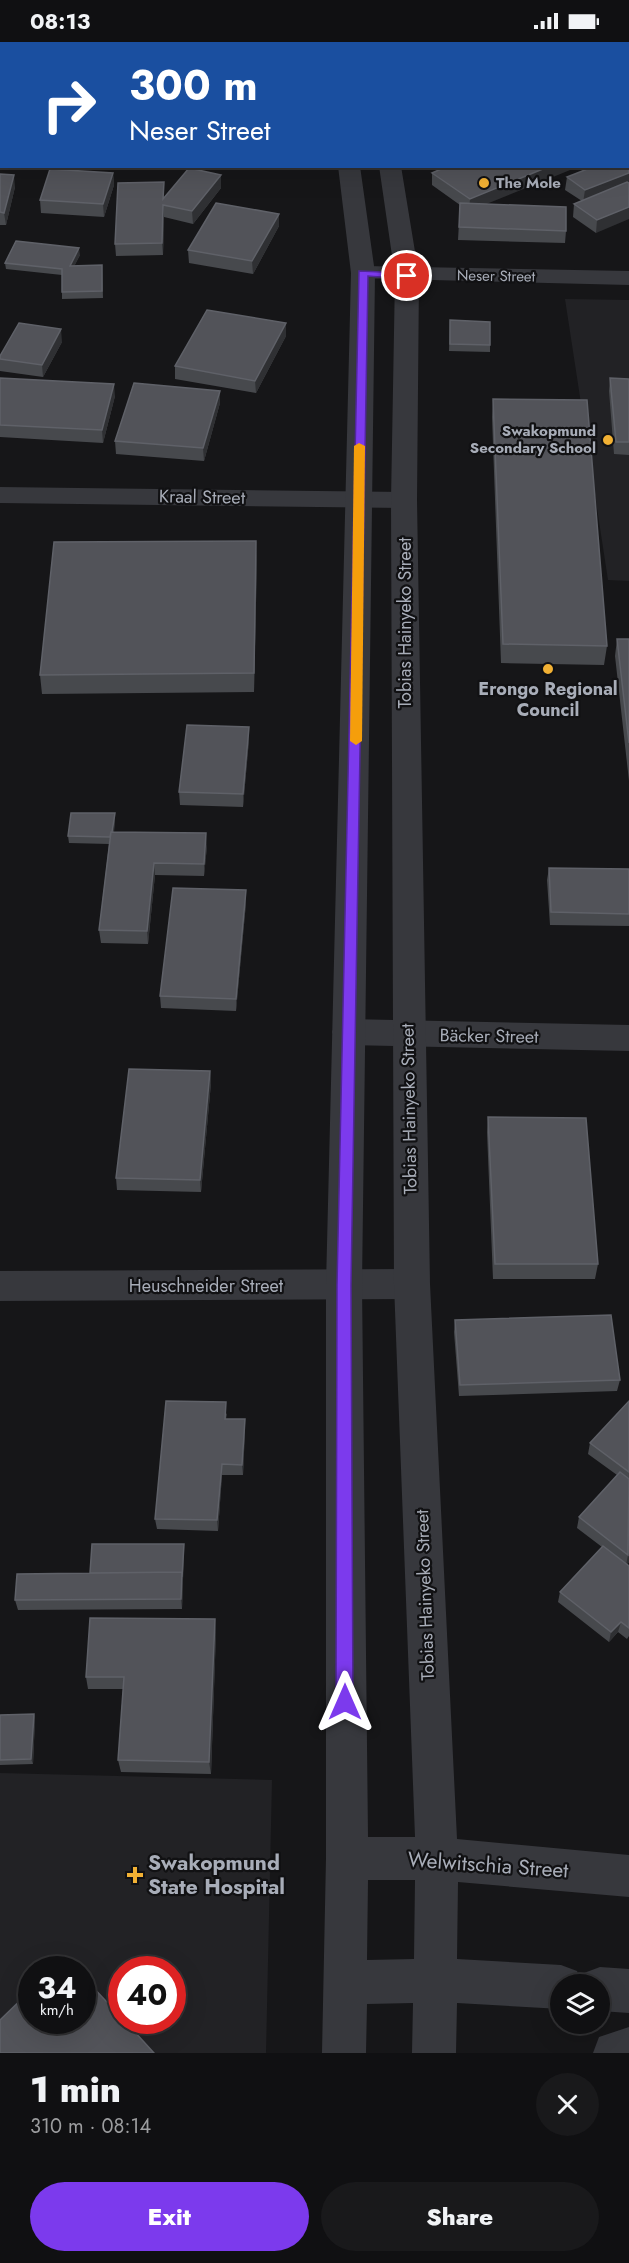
<!DOCTYPE html>
<meta charset="utf-8">
<style>
body{margin:0;font-family:Jost,sans-serif;background:#19191b;color:#f1f3f6;height:100vh;display:flex;flex-direction:column;font-size:22px;white-space:nowrap}
*{box-sizing:border-box;margin:0}
p{font-size:20px;color:#9c9d9f}
.icon{flex:none;width:33px;height:33px;fill:none;stroke:currentColor;stroke-width:2;stroke-linecap:round;stroke-linejoin:round}
.map{position:relative;height:2011px;overflow:hidden}
.side{display:flex;flex-direction:column;background:#101012;flex:1}
.side>*{flex:none}
.top-card{position:absolute;left:0px;top:0px;width:630px;height:126px;box-shadow:0 6px 24px #0002,0 0 0 2px #303032;background:#1a4fa0;color:#fff;overflow:hidden}
.fabs{position:absolute;left:550px;top:1932px;display:grid;gap:12px}
.fabs a{display:grid;place-items:center;width:60px;height:60px;border-radius:50%;background:#101012;box-shadow:0 6px 24px #0002,0 0 0 2px #303032;font-size:30px}
.speed{position:absolute;left:18px;top:1914px;display:flex;gap:12px;font-size:30px;font-weight:700;text-align:center}
.speed>*{display:grid;place-content:center;width:78px;height:78px;border-radius:50%;background:#101012;box-shadow:0 6px 24px #0002,0 0 0 2px #303032;line-height:1}
.speed small{font-size:15px;font-weight:400}
.speed .limit{border:9px solid #d22;background:#fff;color:#111}
.pin{position:absolute;display:grid;place-items:center;width:51px;height:51px;color:#fff;margin:-26px;border:3px solid #fff;border-radius:50%;box-shadow:0 2px 6px #0007}
.me{position:absolute;width:66px;margin:-33px;rotate:0deg;stroke-linejoin:round;filter:drop-shadow(0 0 4px #0008)}
.turn{display:flex;align-items:center;gap:21px;height:126px;padding:0 30px;font-size:27px}
.turn .icon{width:78px;height:78px;stroke-width:2.5}
.turn b{display:block;font-size:42px;line-height:51px}
.round{display:grid;place-items:center;flex:none;width:63px;height:63px;border-radius:32px;background:#19191b}
.head{display:flex;align-items:center;justify-content:space-between;height:102px;padding:0 30px}
h1{font-size:36px;font-weight:800;line-height:45px}
.button{display:flex;gap:12px;margin-top:auto;padding:12px 30px}
.button a{flex:1;height:69px;border-radius:36px;background:#7c3aed;color:#fff;font-size:24px;font-weight:800;line-height:69px;text-align:center}
.button a+a{background:#19191b;color:#f1f3f6}
.status{display:flex;justify-content:space-between;align-items:center;height:42px;padding:0 30px;background:#101012;direction:ltr}
.status svg{height:16px;fill:currentColor}
.map>svg:first-child{display:block}
</style>
<div class="status"><b>08:13</b><svg viewBox="0 0 49 12"><path d="M0 12V9h3v3zM5 12V6h3v6zM10 12V3h3v9zM15 12V0h3v12zM26 1h20v11H26zM47 4h2v5h-2z"/></svg></div>
<div class="map">
<svg width="629" height="2011" viewBox="0 0 629 2011">
<rect width="100%" height="100%" fill="#161618"/>
<path fill="#222225" fill-rule="evenodd" d="M565,257L629,258V539L608,538Z
M0,1731L272,1738L266,2011H0ZM32,1928H82V1978H32ZM122,1928H172V1978H122Z"/>
<g fill="none" stroke-linecap="round" stroke-linejoin="round">
<path fill="#37383d" fill-rule="evenodd" d="M0,77H2V91H0Z
M363,224L629,229V243L355,236L351,231L355,226Z
M0,445L404,450L413,452L417,458L413,464L404,466L0,461Z
M348,977L629,983V1009L348,1003L336,999L332,990L336,981Z
M412,1227L425,1231L430,1242L425,1253L412,1257L0,1259V1229Z"/>
<path fill="#37383d" fill-rule="evenodd" d="M212,0H234L235,2H214Z
M253,0H275L276,2H255Z
M540,0H564L539,2Z
M584,0H608L583,2Z
M338,124H360L375,231L362,1243L368,1795H415L394,1242L391,458L395,234L379,124H401L419,234L417,458L430,1242L457,1797L629,1813V1855L458,1840L457,1917L561,1923L577,1929L581,1940L584,1931L600,1925L629,1927V1971L600,1969V1942H561V1967L457,1961L456,2011H412L413,1961L367,1962L366,2011H322L326,1816V1243L351,231ZM368,1838H415L414,1917L367,1918Z
M629,1985V2011H593L599,1995Z"/>
</g>
<path fill="#47494d" d="M0,0L2,2V18L0,17Z
M628,124L596,191L573,175L574,162L582,159L565,148L567,135Z
M113,131L114,143L104,175L41,171L40,158Z
M432,131L486,162L566,189L565,201L458,198L460,163L432,143Z
M0,132L15,145L6,183H0Z
M221,133V146L193,182L164,175L163,213L116,214L115,202L164,156Z
M279,172V184L253,232L189,221L188,208Z
M80,213L74,224L102,223L103,256L62,257V233L6,227L5,221Z
M450,278L490,303V310L449,309Z
M286,294L256,351L175,337V324Z
M62,300L43,335L0,329V314Z
M0,336L115,354L103,401L0,395Z
M610,336L629,337V413L614,412L609,349Z
M493,357L607,604L604,623L501,621L492,375Z
M220,361L204,419L116,412L115,399Z
M257,517L254,650L42,652L40,633Z
M617,597H629V739L615,614Z
M249,685V698L243,765L180,763L179,750Z
M115,771V778L114,790L207,804L204,834L155,833L148,902L101,901L99,888L109,802L69,801L68,794Z
M549,826L629,827V884L550,883L547,838Z
M246,848V861L236,969L161,966L160,954Z
M210,1029L211,1041L201,1150L117,1148L116,1136Z
M488,1075L598,1222L595,1237H493L487,1090Z
M455,1278L620,1338L617,1349L459,1354L454,1290Z
M629,1359V1520L627,1522L629,1524V1594L627,1597L618,1590L609,1600L558,1560L560,1550L602,1505L577,1486L579,1475L617,1433L588,1412L590,1401Z
M227,1371L226,1377H245V1388L243,1433H222L218,1489L157,1487L155,1477Z
M184,1502V1508L182,1567L18,1568L15,1558L90,1531Z
M216,1590L211,1732L121,1730L118,1718L123,1647H88L86,1635Z
M34,1672L35,1677L33,1722L0,1723V1673Z"/>
<path fill="#2f3033" d="M22,0H54L50,2H19Z
M550,124H580L469,169L470,157Z
M113,131L114,143L104,175L103,162Z
M629,131V143L583,161L585,148Z
M14,133L15,145L6,183L4,171Z
M221,133V146L193,182L192,169Z
M163,163L164,175L163,213L162,201Z
M629,165V177L596,191L597,178Z
M279,172V184L253,232L252,219Z
M79,206L80,213L71,231L70,224Z
M286,281V294L256,351L255,339Z
M61,287L62,300L43,335L42,323Z
M114,342L115,354L103,401L102,388Z
M220,349V361L204,419L203,406Z
M256,499L257,517L254,650V631Z
M249,685V698L243,765V752Z
M115,771V778L112,802L111,795Z
M206,791L207,804L204,834V822Z
M154,821L155,833L148,902L147,889Z
M246,848V861L236,969V957Z
M210,1029L211,1041L201,1150L200,1138Z
M245,1377V1388L243,1433L242,1423Z
M222,1422V1433L218,1489L217,1478Z
M184,1502V1508L182,1567L181,1557Z
M629,1512V1520L626,1523L628,1513Z
M215,1577L216,1590L211,1732L209,1720Z
M621,1580L618,1590L609,1600L611,1590Z
M34,1672L35,1677L33,1722L31,1717Z"/>
<path fill="#525359" stroke="#5f6168" stroke-width="1.5" d="M0,0H22L19,2H2V6L0,5Z
M628,8H629V73L628,72Z
M628,112L629,131L585,148L567,135L595,124H628Z
M448,124H550L470,157L432,131Z
M189,126L221,133L192,169L163,163L162,201L115,202L118,141L164,140L163,157Z
M50,127L113,131L103,162L40,158Z
M0,132L14,133L4,171L0,170Z
M627,140L629,141V165L597,178L574,162Z
M216,161L279,172L252,219L188,208Z
M460,161L566,165V189L459,185Z
M16,199L79,206L70,224L102,223V249L62,250V227L5,221Z
M207,268L286,281L255,339L175,324Z
M450,278L490,280V303L450,302Z
M19,281L61,287L42,323L0,317V314Z
M0,336L114,342L102,388L0,383Z
M610,336L629,337V400H616Z
M134,341L220,349L203,406L115,399Z
M493,357L587,358L607,604L503,602Z
M256,499L254,631L40,633L54,500Z
M617,597H629V701Z
M187,683L249,685L243,752L179,750Z
M71,771H115L112,790H111L110,795L68,794Z
M111,790L206,791L204,822L154,821L147,889L99,888Z
M549,826L629,827V872L551,870Z
M173,846L246,848L236,957L160,954Z
M129,1027L210,1029L200,1138L116,1136Z
M488,1075L586,1076L598,1222H495Z
M611,1273L620,1338L460,1343L455,1278Z
M166,1359L226,1360L225,1377H245L242,1423L222,1422L217,1478L155,1477Z
M629,1359V1430L590,1401Z
M620,1430L629,1437L628,1513L579,1475Z
M92,1502H184L182,1535V1530L90,1531Z
M603,1504L629,1524V1586L621,1580L611,1590L560,1550Z
M182,1530L181,1557L15,1558L17,1532Z
M90,1576L215,1577L209,1720L118,1718L124,1635H86Z
M34,1672L31,1717L0,1718V1673Z
M82,1940H88L122,1976V1978H124L154,2011H0V1978L32,1947V1978H82Z"/>
<path fill="#7c3aed" stroke="#51269a" stroke-width="1.5" d="M359,229L407,231L412,234L407,237L368,234L351,1243L353,1660L351,1665L345,1668L339,1665L336,1660L337,1243Z"/>
<path fill="#f59e0b" d="M359,401L365,404L362,699L356,703L350,699L354,404Z"/>
<g fill="#f2b134" stroke="#111113" stroke-width="2">
<circle cx="484" cy="141" r="6"/>
<circle cx="608" cy="398" r="6"/>
<circle cx="548" cy="627" r="6"/>
<path d="M132 1824h6v6h6v6h-6v6h-6v-6h-6v-6h6z"/>
</g>
<g text-anchor="middle" dominant-baseline="central" stroke-width="4.5" stroke-linejoin="round" paint-order="stroke">
<g font-size="15" font-weight="bold" fill="#a8adb8" stroke="#111113" text-anchor="start">
<text x="496" y="141">The Mole</text>
<text x="596" y="389" text-anchor="end">Swakopmund<tspan x="596" dy="17">Secondary School</tspan></text>
</g>
<g font-size="15" fill="#a8adb8" stroke="#111113">
<text transform="translate(496 234) rotate(1)">Neser Street</text>
</g>
<g font-size="18" fill="#a8adb8" stroke="#111113">
<text transform="translate(202 455) rotate(1)">Kraal Street</text>
<text transform="translate(405 581) rotate(-90)">Tobias Hainyeko Street</text>
<text transform="translate(489 994) rotate(1)">Bäcker Street</text>
<text transform="translate(409 1067) rotate(-91)">Tobias Hainyeko Street</text>
<text x="206" y="1244">Heuschneider Street</text>
<text transform="translate(425 1553) rotate(-92)">Tobias Hainyeko Street</text>
</g>
<g font-size="18" font-weight="bold" fill="#a8adb8" stroke="#111113">
<text x="548" y="647">Erongo Regional<tspan x="548" dy="21">Council</tspan></text>
</g>
<g font-size="21" font-weight="bold" fill="#a8adb8" stroke="#111113" text-anchor="start">
<text x="148" y="1821">Swakopmund<tspan x="148" dy="24">State Hospital</tspan></text>
</g>
<g font-size="21" fill="#a8adb8" stroke="#111113">
<text transform="translate(488 1823) rotate(4)">Welwitschia Street</text>
</g>
</g>
</svg>
<div class="fabs">
<a><svg class="icon" aria-label="layers" viewBox="0 0 24 24"><path d="M12 4l9 5-9 5-9-5zM3 14l9 5 9-5"/></svg></a>
</div>
<div class="speed"><div>34<small>km/h</small></div><div class="limit">40</div></div>
<div class="pin" style="left:407px;top:234px;background:#d93025"><svg class="icon" aria-label="arrive" viewBox="0 0 24 24"><path d="M6 21V4h12l-3 4 3 4H6"/></svg></div>
<svg class="me" style="left:345px;top:1660px" viewBox="-20 -20 40 40"><path d="M0-17L14 15 0 8-14 15z" fill="#7c3aed" stroke="#fff" stroke-width="4"/></svg>
<div class="top-card">
<div class="turn"><svg class="icon" aria-label="right" viewBox="0 0 24 24"><path d="M7 20v-9h11M14 6l5 5-5 5"/></svg><div><b>300 m</b>Neser Street</div></div>
</div>
</div>
<section class="side">
<div class="head"><div><h1>1 min</h1><p>310 m · 08:14</p></div><a class="round"><svg class="icon" aria-label="close" viewBox="0 0 24 24"><path d="M6 6l12 12M18 6L6 18"/></svg></a></div>
<div class="button"><a>Exit</a><a>Share</a></div>
</section>
